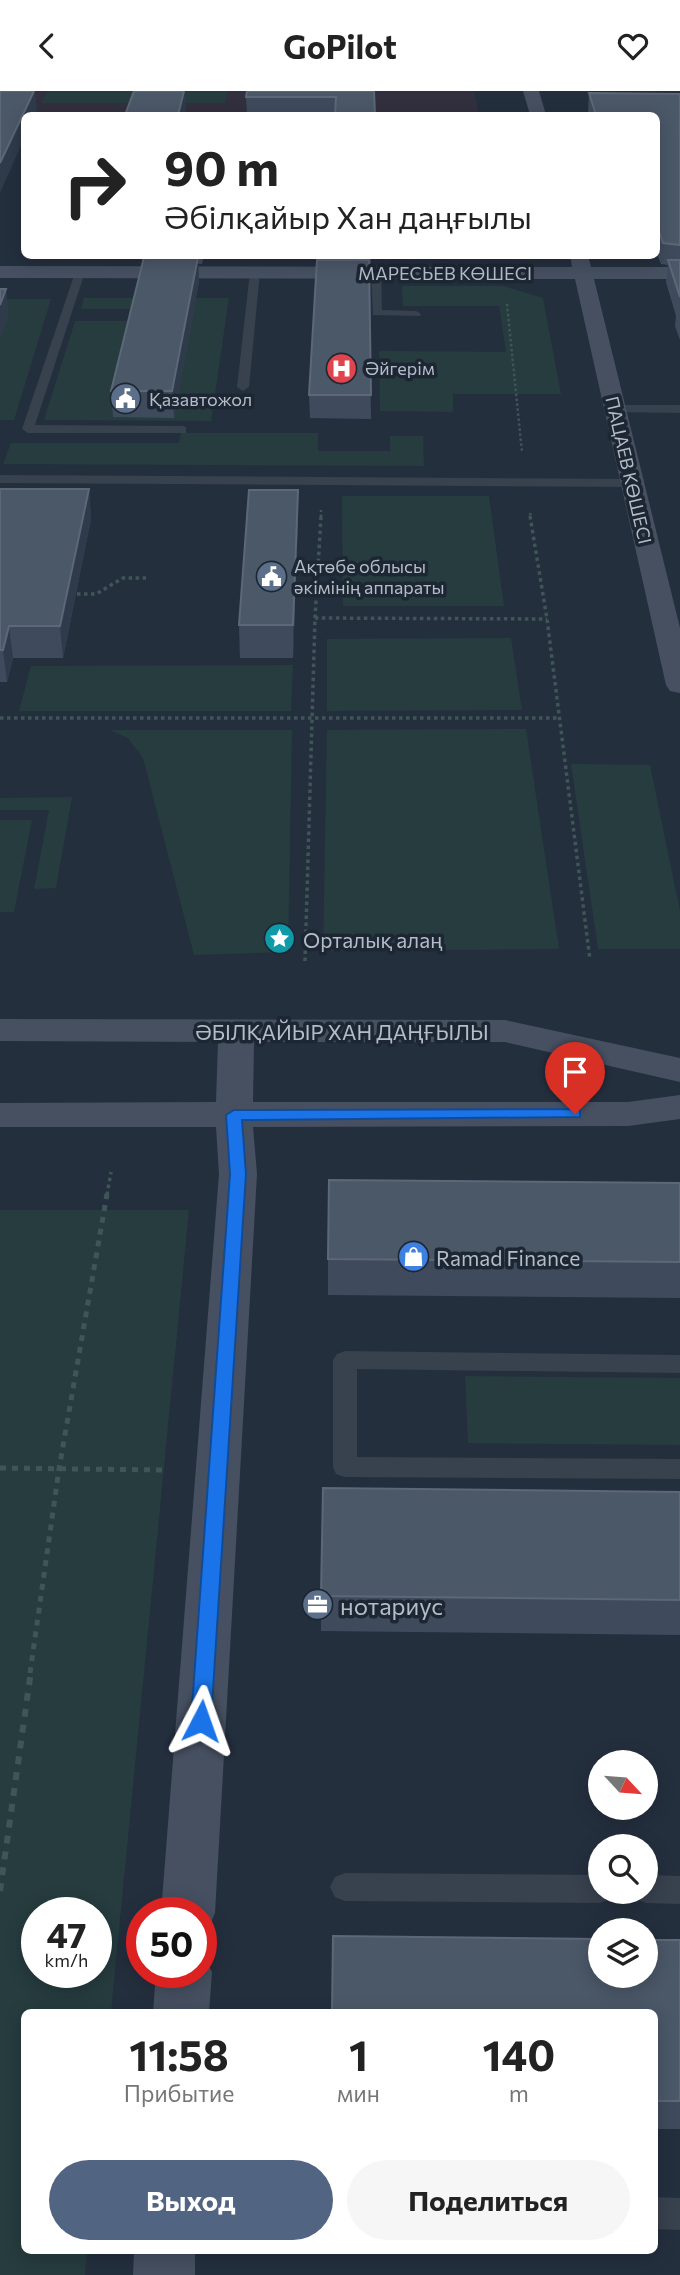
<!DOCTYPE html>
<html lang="ru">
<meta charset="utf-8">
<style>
body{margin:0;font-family:Commissioner,sans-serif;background:#f6f6f6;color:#222;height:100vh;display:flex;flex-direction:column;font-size:26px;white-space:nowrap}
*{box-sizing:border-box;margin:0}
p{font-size:23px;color:#767676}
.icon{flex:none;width:38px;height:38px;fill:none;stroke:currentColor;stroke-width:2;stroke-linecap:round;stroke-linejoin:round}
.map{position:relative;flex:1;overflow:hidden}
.sheet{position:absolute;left:21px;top:1918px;width:637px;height:245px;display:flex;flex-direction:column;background:#fff;border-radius:10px;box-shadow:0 4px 18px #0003}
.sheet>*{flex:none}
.hud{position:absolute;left:21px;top:21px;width:639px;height:147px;border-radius:10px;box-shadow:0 4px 18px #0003;background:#fff;color:#222;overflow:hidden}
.needle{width:46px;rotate:116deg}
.buttons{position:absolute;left:588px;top:1659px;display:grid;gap:14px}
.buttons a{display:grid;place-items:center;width:70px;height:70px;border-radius:50%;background:#fff;box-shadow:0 4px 18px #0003;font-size:35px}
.speed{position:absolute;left:21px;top:1806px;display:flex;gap:14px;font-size:35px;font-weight:700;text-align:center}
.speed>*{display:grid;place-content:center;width:91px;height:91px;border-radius:50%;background:#fff;box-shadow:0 4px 18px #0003;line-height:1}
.speed small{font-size:18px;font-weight:400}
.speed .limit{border:10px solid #d22;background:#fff;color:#111}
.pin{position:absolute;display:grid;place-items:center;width:60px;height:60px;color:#fff;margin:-72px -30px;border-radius:50% 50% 50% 0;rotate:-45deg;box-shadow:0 0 7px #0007}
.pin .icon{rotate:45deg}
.me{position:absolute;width:77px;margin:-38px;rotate:4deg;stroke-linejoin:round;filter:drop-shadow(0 0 5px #0008)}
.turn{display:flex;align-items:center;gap:24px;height:147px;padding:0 28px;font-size:32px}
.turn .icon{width:91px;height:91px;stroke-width:2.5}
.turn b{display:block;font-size:49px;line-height:60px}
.eta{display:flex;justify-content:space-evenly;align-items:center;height:119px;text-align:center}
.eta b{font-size:42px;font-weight:700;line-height:49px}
.cta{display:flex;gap:14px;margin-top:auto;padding:14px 28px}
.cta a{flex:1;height:80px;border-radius:42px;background:#516482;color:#fff;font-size:28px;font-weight:700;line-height:80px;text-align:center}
.cta a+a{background:#f6f6f6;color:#222}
header{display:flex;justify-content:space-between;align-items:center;height:91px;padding:0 28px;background:#fff;font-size:32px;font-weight:700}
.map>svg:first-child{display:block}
</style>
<header><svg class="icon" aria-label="back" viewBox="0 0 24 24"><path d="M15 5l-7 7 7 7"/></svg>GoPilot<svg class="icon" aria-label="heart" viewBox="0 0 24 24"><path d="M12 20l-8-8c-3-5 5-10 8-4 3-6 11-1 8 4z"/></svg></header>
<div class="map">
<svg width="680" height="2184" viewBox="0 0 680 2184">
<rect width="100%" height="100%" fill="#242f3e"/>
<path fill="#32303f" d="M0,0H474L479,24H24Z"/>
<path fill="#263c3f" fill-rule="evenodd" d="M48,0H228L225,12H41Z
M402,195H503L543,207L561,303H453V321L380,320L379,260L506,261L499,215H403Z
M84,207H229L211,330L44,329L75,230H132L135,218H81Z
M0,208H51L14,329H0Z
M181,342H318V360H390V345H423L424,375L3,373L11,352H179Z
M342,405H489L504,515H343Z
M511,547L522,619L327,620V548Z
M293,574L291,620H19L31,575Z
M526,638L559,858L323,860L327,639Z
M110,639H292L288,861L194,864L143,667L128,647Z
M571,673L650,674L680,820V858H598Z
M72,706L56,797L34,798L49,719H0V707Z
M0,729H32L14,821H0Z
M0,1119H189L111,1921L24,1922V2160H87L85,2184H0ZM37,1822H96V1881H37Z
M465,1285L680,1287V1354L468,1352Z"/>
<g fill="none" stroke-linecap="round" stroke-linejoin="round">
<path stroke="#3f5557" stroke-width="2" stroke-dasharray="2.5 2.5" stroke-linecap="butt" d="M403,24L412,21"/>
<path stroke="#3f5557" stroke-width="2.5" stroke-dasharray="2.5 2.5" stroke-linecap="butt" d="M507,213L522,361
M530,422L531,426
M321,426V419"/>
<path stroke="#3f5557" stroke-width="3.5" stroke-dasharray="3.5 3.5" stroke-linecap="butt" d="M530,425L547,528L590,869
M70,503H96L123,487H146
M315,527L321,425
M0,627H559
M305,870L315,527L547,528
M107,1104L111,1081"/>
<path stroke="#3f5557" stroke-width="5" stroke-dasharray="6 6" stroke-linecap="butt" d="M0,1377L164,1379
M30,1582L59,1378L107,1103"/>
<path stroke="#3f5557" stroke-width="6" stroke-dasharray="8 8" stroke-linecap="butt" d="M0,1800L31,1580"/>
<path fill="#38414e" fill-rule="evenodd" d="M255,178L260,181L249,296L243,300L237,296L250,181Z
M76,179L85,181L35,334L182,335L186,336V342H28L22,338Z
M376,179L381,182L382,219L416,220L421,223L420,225L373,224L371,182Z
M609,314H680V322L613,321L607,317Z
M0,384L631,388L637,392L631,396L0,392Z
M345,1260L680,1264V1282L357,1278V1366L680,1368V1388L345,1386L336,1383L333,1376V1269L337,1263Z
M345,1782L600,1784V1801H613L610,1808L600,1812L345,1810L335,1806L330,1796L335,1786Z
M646,1784L680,1785V1813L646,1812L636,1808L633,1801H646Z
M654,2106L680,2107V2139L654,2138Z"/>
<path fill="#465061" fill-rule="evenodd" d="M523,0H539L546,24H530Z
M570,164H588L591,176H680V188H594L680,537V602L670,600L666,594L575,188L0,187V175L572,176Z
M0,928L505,929L680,967V991L505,951H254L253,1011H628L680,1004V1028L628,1035L253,1036L257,1083L215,1822L207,1841L201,1843V1822H161L219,1083L216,1036H0V1012L216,1011L218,951L0,950Z
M201,1861L212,1881L209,1922H153L156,1881H201Z
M134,2160H195V2184H133Z"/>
</g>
<path fill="#3f4b5c" d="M374,0L375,24H247L246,6Z
M589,2L680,3V249L675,235L676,225L666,191L668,174L661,173L656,161V24H589L588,21Z
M149,164H204L202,173H198L199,190L174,327L113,326L111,300Z
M318,164H371V173H369L371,328L310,327L309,304Z
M0,398H89L91,428L63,567H13L7,591H0Z
M298,399V429L293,567H240L239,534Z
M680,1092V1207L328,1204V1168Z
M680,1401V1544L321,1540V1505Z
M680,1849V2038H654V1922Z"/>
<path fill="#2f3b4b" d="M34,0H35L37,20L35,24H24V48L0,102V72Z
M184,0H185L186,18L185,24H178Z
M198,166L199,190L174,327L172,300Z
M6,198L9,225L0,249V214Z
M89,398L91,428L63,567L60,535Z
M298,399V429L293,567V534Z
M9,535L13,567L7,591L3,559Z"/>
<path fill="#4b5868" stroke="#5c6777" stroke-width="2" d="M0,0H34L0,72Z
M134,0H184L178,24H125Z
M247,0H374L375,24H335L336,6H246Z
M589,2L680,3V154L663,152L659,140L656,139V24H596Z
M144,166H198L172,300H111Z
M317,169H369L371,304H309Z
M668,169H680V206Z
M0,198H6L0,214Z
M0,398H89L60,535H9L3,559H0Z
M249,399H298L293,534H239Z
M329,1089L680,1092V1171L328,1168Z
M323,1397L680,1401V1509L321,1505Z
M333,1845L600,1848V1885H646V1849H680V2010H654V1922H332Z"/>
<path fill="#1a73e8" stroke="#114b97" stroke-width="2" d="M575,1018L580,1019V1026L242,1029L246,1083L211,1630L208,1637L201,1639L194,1637L191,1630L230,1083L226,1024L234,1019Z"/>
<defs>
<symbol id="hospital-disc" viewBox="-11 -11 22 22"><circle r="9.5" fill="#e0444e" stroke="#1d2633"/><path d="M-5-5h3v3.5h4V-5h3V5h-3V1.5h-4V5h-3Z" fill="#fff"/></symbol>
<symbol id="civic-disc" viewBox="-11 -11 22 22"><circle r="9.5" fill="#5c6f8a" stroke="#1d2633"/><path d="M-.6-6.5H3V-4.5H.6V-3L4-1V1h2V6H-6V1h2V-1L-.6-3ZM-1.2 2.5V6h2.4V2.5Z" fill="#fff"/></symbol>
<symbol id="sight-disc" viewBox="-11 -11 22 22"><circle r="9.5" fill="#0f9aa8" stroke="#1d2633"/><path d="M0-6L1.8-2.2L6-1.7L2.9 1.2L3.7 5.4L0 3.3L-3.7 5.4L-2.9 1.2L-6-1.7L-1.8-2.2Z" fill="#fff"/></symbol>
<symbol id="shop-disc" viewBox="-11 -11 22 22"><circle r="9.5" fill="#3f7fe0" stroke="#1d2633"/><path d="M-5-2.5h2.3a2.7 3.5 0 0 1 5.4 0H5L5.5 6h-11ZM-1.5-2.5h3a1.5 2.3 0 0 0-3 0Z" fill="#fff"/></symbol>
<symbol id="office-disc" viewBox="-11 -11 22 22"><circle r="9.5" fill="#5c6f8a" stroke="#1d2633"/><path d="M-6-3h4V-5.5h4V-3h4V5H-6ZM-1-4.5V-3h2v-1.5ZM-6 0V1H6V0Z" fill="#fff"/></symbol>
</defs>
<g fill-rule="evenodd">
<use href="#hospital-disc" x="324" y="260" width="35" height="35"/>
<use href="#civic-disc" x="108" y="290" width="35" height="35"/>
<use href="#civic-disc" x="254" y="468" width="35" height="35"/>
<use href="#sight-disc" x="262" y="830" width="35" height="35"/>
<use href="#shop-disc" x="396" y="1148" width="35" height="35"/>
<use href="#office-disc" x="300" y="1496" width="35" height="35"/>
</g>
<g text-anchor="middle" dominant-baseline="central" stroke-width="7" stroke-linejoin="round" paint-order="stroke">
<g font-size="18" fill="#b4bcc9" stroke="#1d2633">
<text x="445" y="182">МАРЕСЬЕВ КӨШЕСІ</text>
<text transform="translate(629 379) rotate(77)">ПАЦАЕВ КӨШЕСІ</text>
</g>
<g font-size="18" fill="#b4bcc9" stroke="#1d2633" text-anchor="start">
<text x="365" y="277">Әйгерім</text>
<text x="149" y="308">Қазавтожол</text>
<text x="294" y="475">Ақтөбе облысы<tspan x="294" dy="21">әкімінің аппараты</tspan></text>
</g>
<g font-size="21" fill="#b4bcc9" stroke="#1d2633" text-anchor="start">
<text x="303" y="848">Орталық алаң</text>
<text x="436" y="1166">Ramad Finance</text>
</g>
<g font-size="21" fill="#b4bcc9" stroke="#1d2633">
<text x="342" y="940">ӘБІЛҚАЙЫР ХАН ДАҢҒЫЛЫ</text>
</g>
<g font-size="24" fill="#b4bcc9" stroke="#1d2633" text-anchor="start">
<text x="340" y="1514">нотариус</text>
</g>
</g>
</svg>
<div class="buttons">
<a><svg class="needle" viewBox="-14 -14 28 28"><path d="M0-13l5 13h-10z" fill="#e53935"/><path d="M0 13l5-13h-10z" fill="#767676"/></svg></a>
<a><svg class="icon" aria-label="search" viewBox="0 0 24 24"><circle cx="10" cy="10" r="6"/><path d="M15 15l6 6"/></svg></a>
<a><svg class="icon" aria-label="layers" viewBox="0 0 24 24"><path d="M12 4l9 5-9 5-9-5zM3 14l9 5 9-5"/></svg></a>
</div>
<div class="speed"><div>47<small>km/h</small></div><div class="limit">50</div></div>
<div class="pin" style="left:575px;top:1023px;background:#d93025"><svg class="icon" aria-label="arrive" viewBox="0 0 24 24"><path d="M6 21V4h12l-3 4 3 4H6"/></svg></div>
<svg class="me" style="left:201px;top:1630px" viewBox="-20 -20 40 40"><path d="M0-17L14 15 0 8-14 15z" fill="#1a73e8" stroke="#fff" stroke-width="4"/></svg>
<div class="hud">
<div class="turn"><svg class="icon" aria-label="right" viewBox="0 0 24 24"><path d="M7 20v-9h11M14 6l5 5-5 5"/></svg><div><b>90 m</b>Әбілқайыр Хан даңғылы</div></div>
</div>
<section class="sheet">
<div class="eta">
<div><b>11:58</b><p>Прибытие</p></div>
<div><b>1</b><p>мин</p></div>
<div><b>140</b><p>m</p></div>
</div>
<div class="cta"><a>Выход</a><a>Поделиться</a></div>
</section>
</div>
